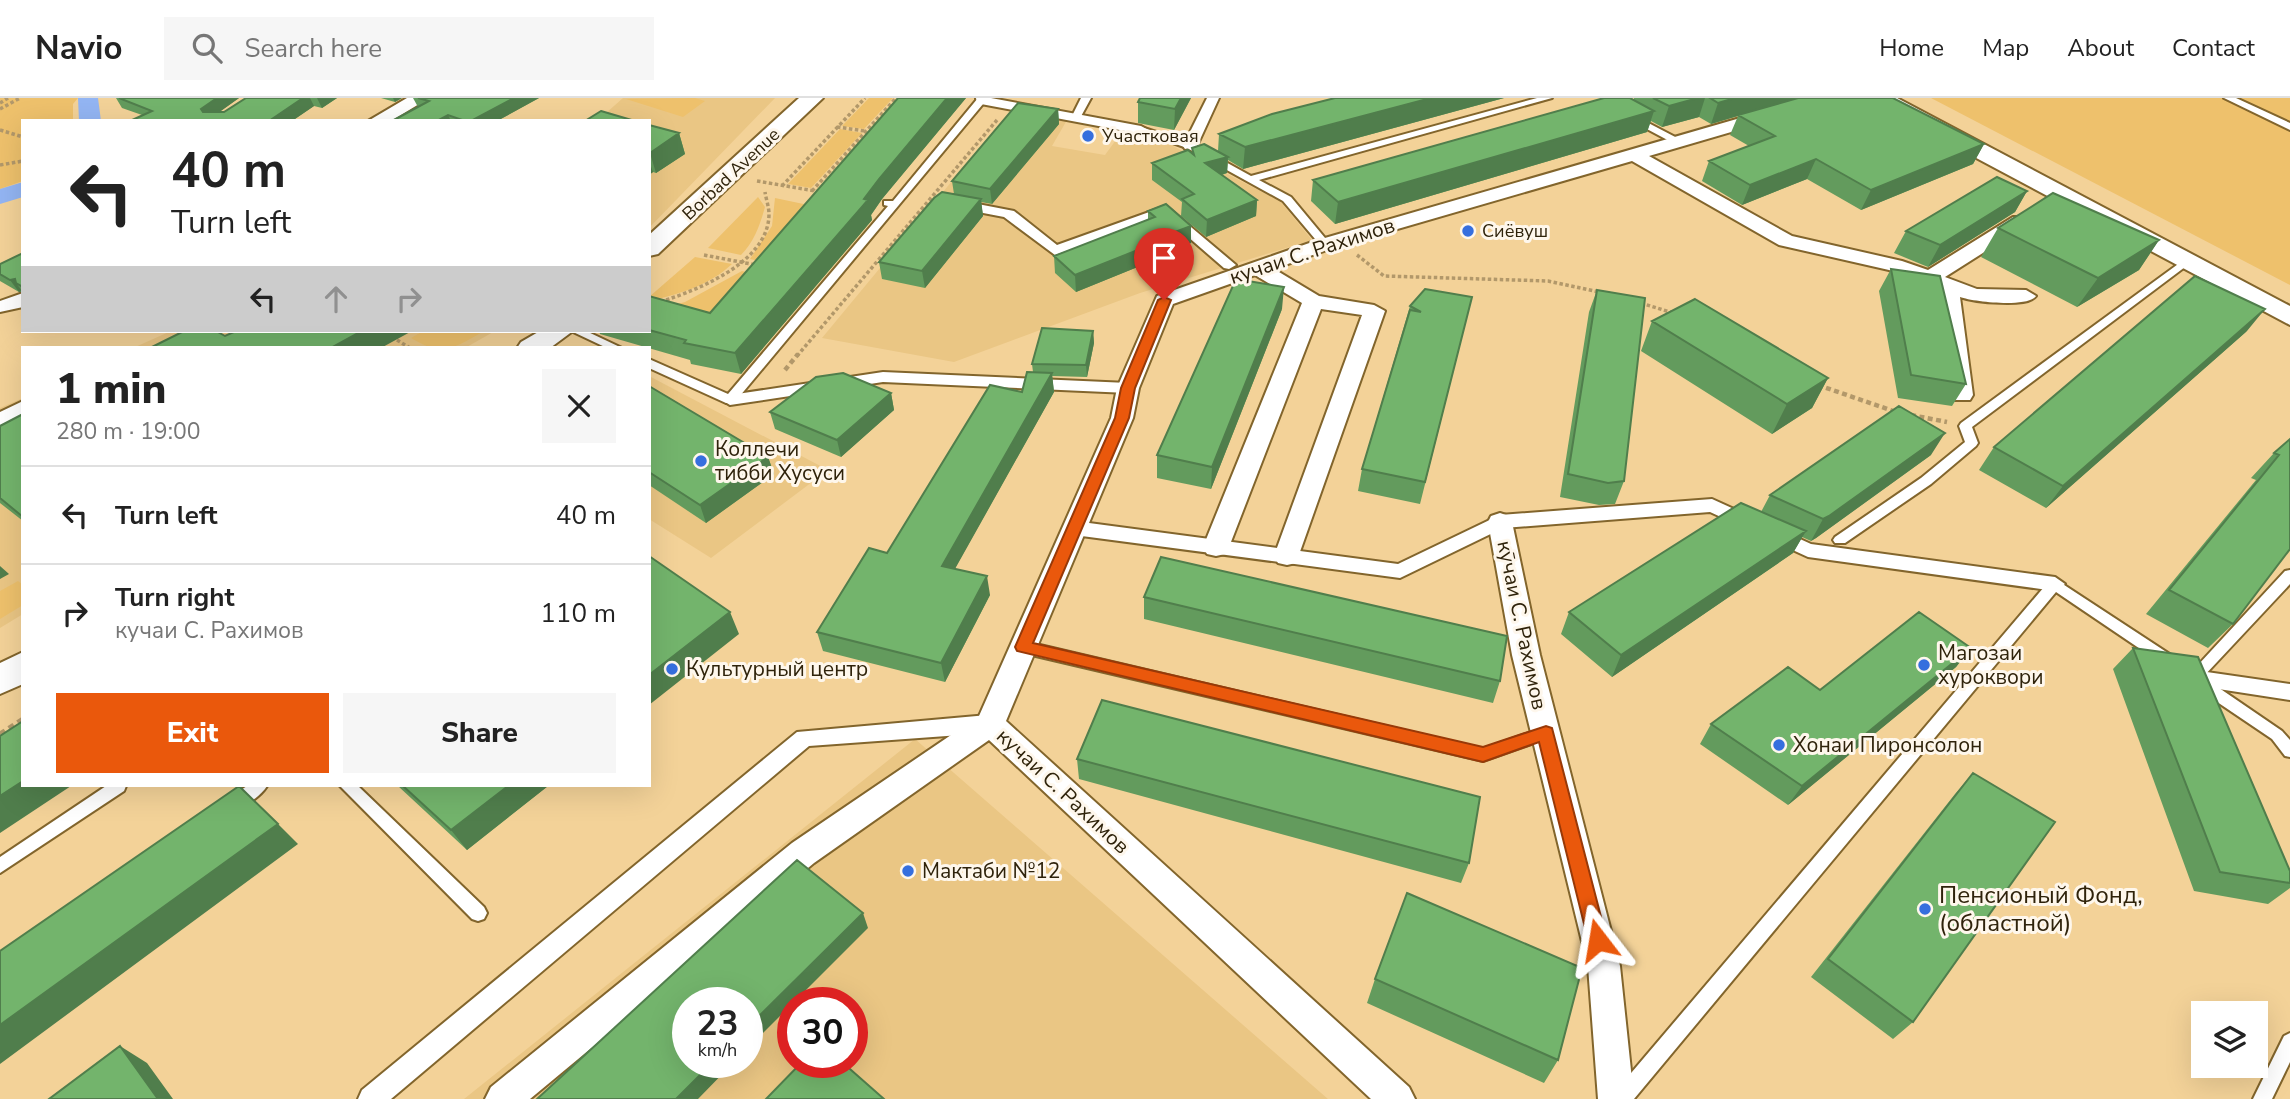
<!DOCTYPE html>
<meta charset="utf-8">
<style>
body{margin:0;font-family:"Nunito Sans",sans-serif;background:#f6f6f6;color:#222;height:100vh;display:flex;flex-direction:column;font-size:26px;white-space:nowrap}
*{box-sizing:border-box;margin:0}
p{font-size:23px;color:#767676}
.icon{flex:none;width:38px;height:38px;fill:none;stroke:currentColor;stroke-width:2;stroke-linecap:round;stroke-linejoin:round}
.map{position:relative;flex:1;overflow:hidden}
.side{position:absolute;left:21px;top:248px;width:630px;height:441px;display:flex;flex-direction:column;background:#fff;border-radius:0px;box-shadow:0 7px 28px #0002}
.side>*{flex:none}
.guide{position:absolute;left:21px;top:21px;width:630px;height:214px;border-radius:0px;box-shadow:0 7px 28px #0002;background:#fff;color:#222;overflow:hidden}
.buttons{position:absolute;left:2191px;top:903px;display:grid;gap:14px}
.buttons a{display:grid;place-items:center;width:77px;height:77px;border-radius:0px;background:#fff;box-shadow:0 7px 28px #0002;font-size:35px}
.speed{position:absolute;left:672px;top:889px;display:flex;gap:14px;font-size:35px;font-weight:700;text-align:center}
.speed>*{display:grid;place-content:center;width:91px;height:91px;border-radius:50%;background:#fff;box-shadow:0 7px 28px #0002;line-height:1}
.speed small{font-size:18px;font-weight:400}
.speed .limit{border:10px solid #d22;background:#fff;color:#111}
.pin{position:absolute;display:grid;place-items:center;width:60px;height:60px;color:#fff;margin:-72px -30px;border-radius:50% 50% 50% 0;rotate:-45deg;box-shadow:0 0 7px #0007}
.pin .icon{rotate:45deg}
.me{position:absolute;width:77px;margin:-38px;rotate:346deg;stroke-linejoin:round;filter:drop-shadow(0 0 5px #0008)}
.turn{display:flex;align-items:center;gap:24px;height:147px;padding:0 35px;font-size:32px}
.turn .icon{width:91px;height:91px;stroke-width:2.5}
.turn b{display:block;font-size:49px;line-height:60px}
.lanes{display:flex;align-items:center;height:66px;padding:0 35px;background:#0003;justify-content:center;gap:35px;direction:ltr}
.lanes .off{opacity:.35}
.round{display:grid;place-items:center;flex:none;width:74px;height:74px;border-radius:0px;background:#f6f6f6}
.overview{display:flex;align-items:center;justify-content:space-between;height:119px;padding:0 35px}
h1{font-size:42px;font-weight:800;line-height:52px}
.cta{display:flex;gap:14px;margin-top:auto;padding:14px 35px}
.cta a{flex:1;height:80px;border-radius:0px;background:#ea580c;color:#fff;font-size:28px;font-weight:800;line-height:80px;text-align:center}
.cta a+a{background:#f6f6f6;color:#222}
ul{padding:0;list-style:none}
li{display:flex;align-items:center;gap:21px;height:98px;padding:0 35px;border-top:2px solid #e0e0e0}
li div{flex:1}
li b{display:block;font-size:26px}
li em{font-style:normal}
header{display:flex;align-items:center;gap:42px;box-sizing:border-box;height:98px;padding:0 35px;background:#fff;border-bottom:2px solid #e0e0e0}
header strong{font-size:33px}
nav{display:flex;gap:38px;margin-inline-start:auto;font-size:24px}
.search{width:490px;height:63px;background:#f6f6f6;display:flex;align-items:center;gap:18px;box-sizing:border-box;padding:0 24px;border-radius:0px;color:#767676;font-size:26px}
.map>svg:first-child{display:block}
</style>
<header>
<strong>Navio</strong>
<div class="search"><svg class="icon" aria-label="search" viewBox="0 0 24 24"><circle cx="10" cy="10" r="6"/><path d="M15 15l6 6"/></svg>Search here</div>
<nav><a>Home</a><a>Map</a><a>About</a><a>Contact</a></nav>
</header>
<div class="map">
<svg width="2290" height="1001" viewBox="0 0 2290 1001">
<rect width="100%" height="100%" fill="#f3d298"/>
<path fill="#eac684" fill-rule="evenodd" d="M623,0H775L649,130V23H597Z
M1010,13L1067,22L1052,48L1105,57L1121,35L1171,47L1280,103L1312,142L1140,195L954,264L822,240Z
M171,233H495L465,250H133Z
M649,278L828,372L711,460L649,421Z
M23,300V516L0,530V310Z
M915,641L1328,1001H464ZM688,905H747V964H688ZM793,905H852V964H793Z"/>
<path fill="#eec16c" d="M0,0H78L73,6V23H23V83L0,91Z
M695,0L705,3L683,19L626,1Z
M869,0H893L864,31L842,28Z
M1931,0H2290V187Z
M840,31L862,35L811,90L788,86Z
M758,99L765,109C760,127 754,144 741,157L708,150Z
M775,100L813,108L764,164L750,161L772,128Z
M695,159L732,166C711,186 683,195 654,202L649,199Z
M742,173L754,176L711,225L652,213L685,204Z
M423,233H484C455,250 442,259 411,240Z
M18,483L23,487V507L0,521V493Z"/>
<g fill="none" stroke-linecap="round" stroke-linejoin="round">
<path fill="#93b5f3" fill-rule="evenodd" d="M78,0H98L101,23H79Z
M23,84V99L0,106V91Z"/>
<defs>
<path id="service" d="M978,0H988L734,305H726L649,270V261L728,296L888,108L884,107V103H893Z
M1081,0H1091L1079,22H1073L1071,20Z
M1537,0H1552L1259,82L1291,99L1330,146L1325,149L1321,148L1283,103L1187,50L1136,32L1141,29L1193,46L1251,78Z
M2224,0H2236L2290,25V32Z
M1633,17L1681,42L1683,44L1675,46L1630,22L1628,20Z
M2185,161L2189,162V166L1972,329L1978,345L1976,348L1931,386L1845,445H1835L1833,442L1835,439L1921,380L1965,344L1959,328L1961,325Z
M571,233H586L622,250H607Z
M2290,472V486L2203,579L2282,633L2290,642V659L2285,658L2272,641L2192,587L2186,580L2285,473Z
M2055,481L2171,557L2173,561L2171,565H2161L2056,494L1634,1001H1613L1615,994L2050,482Z
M1023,543L1483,651L1546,629L1551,631L1554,635L1551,639L1483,663L1023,555L1018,553L1016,549L1018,545Z
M106,688H126L124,693L0,775V759Z
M247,688H267C261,698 239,715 227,711L225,706L227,701Z
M340,688H358L484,809L487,815L484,821L478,823L472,821Z
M2290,935V964L2272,1001H2253L2284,938Z"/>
<path id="pedestrian" d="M976,0H991L1141,28L1148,32L1141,36L981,6L977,5Z
M1207,0H1219L1197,48L1185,51L1183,48Z
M957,102L1014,113L1057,147L1166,108L1236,167L1229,171L1224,170L1164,118L1055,157L1004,119L952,109V103Z
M883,274L1128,285L1136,290L1128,295L883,284L730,307L722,302L730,297Z
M1712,401L1811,446L2055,479L2065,486L2055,493L1808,459L1710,414L1503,430L1400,480L1074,437L1065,430L1074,423L1398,466L1500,417Z
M2193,572L2290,586V602L2186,586L2183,580L2186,574Z
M988,617L995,620L998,626L995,632L988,635L809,648L391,1001H358L362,992L797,634Z"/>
<path id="minor" d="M407,0H429L391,23H368Z
M1809,0H1837L1834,4L1649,58L1792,138L1902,163L1928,172L2013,119H2027L2030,123L2027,127L1945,179L1977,191L2026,192L2036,198C2028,210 1974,204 1960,199L1973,297L1970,302H1954L1951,297L1938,190L1889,172L1779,147L1632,63L1332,150L1274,171L1319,198L1374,207L1385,213L1296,465L1287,467L1278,465L1274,458L1362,217L1321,211L1229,449L1225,456L1216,458L1207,456L1203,449L1302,205L1255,177L1173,206L1139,290L1133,320L1006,623L1409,989L1415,1001H1371L989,642L814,765L530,1001H485L491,989L792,745L979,618L1111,320L1117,290L1157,198L1318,142Z
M23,195V209L0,214V203Z
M23,303V321L8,334L0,337V314Z
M1500,415L1509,418L1512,424L1540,557L1620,868L1634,1001H1598L1588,868L1512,557L1488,424L1491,418Z"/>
<path id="tertiary" d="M799,0H823L658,156L649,158V137Z
M1870,0H1897L2290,208V227L1873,5Z
M540,233H573L550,250H517L521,244Z
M23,554V586L0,596V565Z"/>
</defs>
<use href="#service" stroke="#82652c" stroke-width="4"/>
<use href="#pedestrian" stroke="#82652c" stroke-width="4"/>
<use href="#minor" stroke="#82652c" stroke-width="4"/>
<use href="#tertiary" stroke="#82652c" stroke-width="4"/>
<path stroke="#b2986a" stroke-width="3.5" stroke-dasharray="3.5 2.5" stroke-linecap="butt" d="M0,5L8,0
M0,11L20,0
M837,29L865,33
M0,32L23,39
M0,67L23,63
M757,83L821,94
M782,88L865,0
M812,93L896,0
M704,157L756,167
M1357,157L1384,178L1548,183L1599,194
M1641,205L1676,216
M649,207C689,196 769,167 769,116C769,109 766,101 765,94
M397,242L410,250
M797,258L997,22"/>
<path stroke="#b2986a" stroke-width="4.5" stroke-dasharray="5 3.5" stroke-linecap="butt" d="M785,272L798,256
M1818,287L1896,314
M1911,317L1947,324"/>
<path stroke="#b2986a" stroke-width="5" stroke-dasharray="6 4.5" stroke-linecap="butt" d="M0,636L23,621"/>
<use href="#service" fill="#fff" fill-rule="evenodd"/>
<use href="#pedestrian" fill="#fff" fill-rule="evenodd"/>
<use href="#minor" fill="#fff" fill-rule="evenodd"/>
<use href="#tertiary" fill="#fff" fill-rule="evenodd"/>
</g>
<path fill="#639b5d" d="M116,0H239L219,14H224L246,0H337L322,10L314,8L292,23L142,17L122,10Z
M381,0H402L395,4Z
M413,0H539L497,23H392L418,9Z
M898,0H966L882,101L871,117L872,122L741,276L691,266L690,262L600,236L599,233H649V198L710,215Z
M1191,0L1174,32L1138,25V4Z
M1335,0H1504L1243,71L1228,62L1227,75L1222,77L1257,102L1256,118L1206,139L1181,118L1182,104L1152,82V65L1192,55V50L1218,53L1219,36Z
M1634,0H1797L1984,46L1973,66L1861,112L1807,81L1742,107L1702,83L1709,63L1749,48L1730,37L1738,18L1711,26L1699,19L1662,29L1651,23L1647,34L1335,126L1311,103L1313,82L1634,2Z
M1058,11L1059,26L992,106L981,104L983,118L925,190L882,181L879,164L954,96L952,83Z
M649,27L679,35L685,56L656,75L653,74L649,77Z
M2027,93L2015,114L1928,169L1894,155L1906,133Z
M1148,113L1191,128V145L1177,150V153L1076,194L1055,175L1054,158L1148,122Z
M1998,130L2159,142L2139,172L2077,209L1981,159Z
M23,155V194H19L0,183V166Z
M1891,171L1966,286L1952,308L1898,300L1879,193Z
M1597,192L1624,383L1615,406L1599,407L1560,399L1589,214Z
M1472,199L1420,406L1358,393L1362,371L1410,208Z
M1282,211L1211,391L1157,380V357Z
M1652,223L1828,280L1812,310L1772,336L1641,253Z
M1093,233L1094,245L1087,279L1052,278L1054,294L955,470L990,497L945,584L823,553L817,534L887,455L1022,294L1033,274L1032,266Z
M2247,233L2046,410L1979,372L1994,349Z
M649,288L768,359L774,376L706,425L649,387Z
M891,295L894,312L841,359L775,331L770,314Z
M23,316V423L0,405V328Z
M2290,341L2233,526L2208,550L2146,516L2256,382L2251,380L2274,355Z
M1931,357L1816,440L1811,443L1802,439L1793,455L1612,579L1561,536L1569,514L1761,414L1770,397Z
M1144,499L1500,583L1493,605L1144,521Z
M1971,550L1956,569L1788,707L1700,646L1711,626L1820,592Z
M2133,550L2290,773V790L2268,806L2194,793L2113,571Z
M1077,661L1469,765L1461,785L1079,681Z
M1973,675L1913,924L1893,941L1811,879L1955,696Z
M398,688H548L467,752Z
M1375,881L1558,962L1544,985L1367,905Z"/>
<path fill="#507e4c" d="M217,0H239L207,23L201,11Z
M303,0H310L314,8L292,23H269Z
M317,0H337L322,10Z
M393,0H402L395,4Z
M514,0H539L497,23H471Z
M947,0H966L882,101L871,117L872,122L741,276L735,255L879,81Z
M1181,0H1191L1174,32L1175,11Z
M1431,0H1504L1243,71L1245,49Z
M1698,0H1705L1699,19L1662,29L1669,8Z
M1735,0H1797L1711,26L1718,5Z
M1058,11L1059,26L992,106L990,91Z
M1654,13L1647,34L1335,126L1338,104Z
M448,17L451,23H437Z
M679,35L685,56L656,75L650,55Z
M1984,46L1973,66L1861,112L1871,92Z
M1228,59L1227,75L1205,81V65Z
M1816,61L1807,81L1742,107L1750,87Z
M649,63L653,74L649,77Z
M2027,93L2015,114L1928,169L1940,147Z
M981,101L983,118L925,190L922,173Z
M1257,102L1256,118L1206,139L1207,122Z
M1191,128V145L1177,150V153L1076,194L1075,177Z
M2159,142L2139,172L2077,209L2098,180Z
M15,181L16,185L22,193L19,194L10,182Z
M1284,189L1282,211L1211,391L1212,369Z
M2265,211L2247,233L2046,410L2063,388Z
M362,233H412L381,250H331Z
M1093,233L1094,245L1087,279L1086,267Z
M1052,275L1054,294L946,487L942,468Z
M1828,280L1812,310L1772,336L1787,306Z
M891,295L894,312L841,359L837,342Z
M1945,335L1931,357L1816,440L1811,443L1823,421Z
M768,359L774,376L706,425L700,407Z
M1806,433L1793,455L1612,579L1621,557Z
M0,468L9,476L0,481Z
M987,478L990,497L945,584L941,565Z
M730,514L739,536L649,607V577Z
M1971,550L1956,569L1788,707L1802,688Z
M23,683V688H71L0,735V698Z
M508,688H548L467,752L451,732Z
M278,726L298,746L0,966V927Z
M863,815L868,830L747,951V930Z
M120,948L147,965L173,1001H158Z
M713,964H734L698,1001H676Z"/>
<path fill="#73b46c" stroke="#507e4c" stroke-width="2" d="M119,0H217L201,11L203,14H224L246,0H303L269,23H130L152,13Z
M418,0H514L471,23H465L448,17L437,23H392L429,3Z
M898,0H947L879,81L864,101L868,102L735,255L684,245L686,242L649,232V198L710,215Z
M1140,0H1181L1175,11L1138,4Z
M1335,0H1431L1245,49L1219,36L1272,16Z
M1604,0H1630L1654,13L1338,104L1313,82Z
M1653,0H1698L1669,8Z
M1710,0H1735L1718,5Z
M1798,0H1893L1984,46L1871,92L1816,61L1750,87L1709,63L1775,38L1738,17Z
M1018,5L1058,11L990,91L952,83Z
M601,13L635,23H585Z
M649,27L679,35L650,55Z
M1204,46L1228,59L1205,65L1257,102L1207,122L1182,101L1194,96L1152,65L1188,52L1194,57L1192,50Z
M1997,79L2027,93L1940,147L1906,133Z
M942,94L981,101L922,173L879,164L934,100Z
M2053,95L2159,142L2098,180L1998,130Z
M1166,106L1191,128L1175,134L1178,136L1075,177L1054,158L1155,119L1148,113Z
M23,155V189L16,185L15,181L10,182L0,176V166Z
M1891,171L1940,178L1966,286L1911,277Z
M2195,178L2265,211L2063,388L1994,349Z
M1236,181L1284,189L1212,369L1157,357Z
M1425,191L1472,199L1425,384L1362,371L1410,212L1421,214L1410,208Z
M1597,192L1645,200L1624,383L1608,385L1568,376Z
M1695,201L1828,280L1787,306L1652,223Z
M1042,230L1093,233L1086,267L1032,266Z
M184,233H216L225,238L236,233H362L331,250H150Z
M1027,274L1052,275L942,468L987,478L941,565L817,534L869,450L887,455L990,287L1022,294Z
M843,275L891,295L837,342L770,314L816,279Z
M649,288L768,359L700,407L649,374Z
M1899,308L1945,335L1829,418L1823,421L1770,397Z
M23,316V419L0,400V328Z
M2290,341V451L2233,526L2169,492L2279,357L2274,355Z
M1741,405L1806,433L1621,557L1569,514Z
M649,458L730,514L649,577Z
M1161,459L1507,538L1500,583L1144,499Z
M1919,514L1971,550L1802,688L1711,626L1788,569L1820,592Z
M2133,550L2198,559L2290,773V785L2220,774Z
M1102,602L1480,699L1469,765L1077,661Z
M23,623V683L0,698V638Z
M1973,675L2055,724L1913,924L1828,861Z
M239,688L278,726L0,927V853Z
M403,688H508L451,732Z
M797,762L863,815L747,930V905H688V964H713L676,1001H537Z
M1407,795L1582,870L1558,962L1375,881Z
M120,948L158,1001H49Z
M802,964H842L884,1001H766Z"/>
<path fill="#ea580c" stroke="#983908" stroke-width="2" d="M1164,199L1171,202L1135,290L1129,320L1033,545L1483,649L1546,628L1552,630L1607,842L1605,849L1598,852L1591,849L1588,842L1539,644L1483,664L1017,553L1015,549L1115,320L1121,290L1158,202Z"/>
<g fill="#366fde" stroke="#fef7ec" stroke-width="2.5">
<circle cx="1088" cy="38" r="7"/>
<circle cx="1468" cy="133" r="7"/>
<circle cx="701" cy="363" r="7"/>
<circle cx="1924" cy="567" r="7"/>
<circle cx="672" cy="571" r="7"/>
<circle cx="1779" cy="647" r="7"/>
<circle cx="908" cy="773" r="7"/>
<circle cx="1925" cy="811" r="7"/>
</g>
<g text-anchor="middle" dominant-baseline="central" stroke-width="6" stroke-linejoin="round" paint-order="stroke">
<g font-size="18" fill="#2f230b" stroke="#fef7ec" text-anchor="start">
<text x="1102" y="38">Участковая</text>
<text x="1482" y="133">Сиёвуш</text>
</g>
<g font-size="18" fill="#2f230b" stroke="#fef7ec">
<text transform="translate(731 76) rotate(-43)">Borbad Avenue</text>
</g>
<g font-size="21" fill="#2f230b" stroke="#fef7ec">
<text transform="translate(1312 153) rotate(-18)">кучаи С. Рахимов</text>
<text transform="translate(1522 527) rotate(78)">кӯчаи С. Рахимов</text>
<text transform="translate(1063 693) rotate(43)">кучаи С. Рахимов</text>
</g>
<g font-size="21" fill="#2f230b" stroke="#fef7ec" text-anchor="start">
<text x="715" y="351">Коллечи<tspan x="715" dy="24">тибби Хусуси</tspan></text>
<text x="1938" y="555">Магозаи<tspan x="1938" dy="24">хуроквори</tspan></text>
<text x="686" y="571">Культурный центр</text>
<text x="1793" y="647">Хонаи Пиронсолон</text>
<text x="922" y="773">Мактаби №12</text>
</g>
<g font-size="24" fill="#2f230b" stroke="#fef7ec" text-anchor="start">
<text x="1939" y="797">Пенсионый Фонд,<tspan x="1939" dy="28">(областной)</tspan></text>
</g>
</g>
</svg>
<div class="buttons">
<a><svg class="icon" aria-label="layers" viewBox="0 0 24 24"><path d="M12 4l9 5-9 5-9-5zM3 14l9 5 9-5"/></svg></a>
</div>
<div class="speed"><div>23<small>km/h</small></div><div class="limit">30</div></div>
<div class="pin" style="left:1164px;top:202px;background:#d93025"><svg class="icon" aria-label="arrive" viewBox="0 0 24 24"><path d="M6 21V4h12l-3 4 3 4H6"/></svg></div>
<svg class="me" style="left:1598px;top:842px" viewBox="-20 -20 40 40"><path d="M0-17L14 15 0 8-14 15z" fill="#ea580c" stroke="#fff" stroke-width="4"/></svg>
<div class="guide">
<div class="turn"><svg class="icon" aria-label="left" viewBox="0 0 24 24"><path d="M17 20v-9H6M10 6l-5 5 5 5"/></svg><div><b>40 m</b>Turn left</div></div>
<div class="lanes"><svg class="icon" aria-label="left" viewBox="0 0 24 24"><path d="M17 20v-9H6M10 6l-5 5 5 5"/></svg><svg class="icon off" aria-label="ahead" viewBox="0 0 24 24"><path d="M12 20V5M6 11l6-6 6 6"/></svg><svg class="icon off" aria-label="right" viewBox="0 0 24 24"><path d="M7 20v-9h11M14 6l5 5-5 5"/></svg></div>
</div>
<section class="side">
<div class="overview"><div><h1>1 min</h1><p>280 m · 19:00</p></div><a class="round"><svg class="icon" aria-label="close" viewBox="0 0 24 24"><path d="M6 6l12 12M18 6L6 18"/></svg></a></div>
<ul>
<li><svg class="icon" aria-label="left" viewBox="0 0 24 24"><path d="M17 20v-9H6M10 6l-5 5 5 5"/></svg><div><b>Turn left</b></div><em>40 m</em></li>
<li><svg class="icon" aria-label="right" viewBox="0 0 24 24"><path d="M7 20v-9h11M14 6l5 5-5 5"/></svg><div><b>Turn right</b><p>кучаи С. Рахимов</p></div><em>110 m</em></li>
</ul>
<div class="cta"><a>Exit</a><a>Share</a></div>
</section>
</div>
